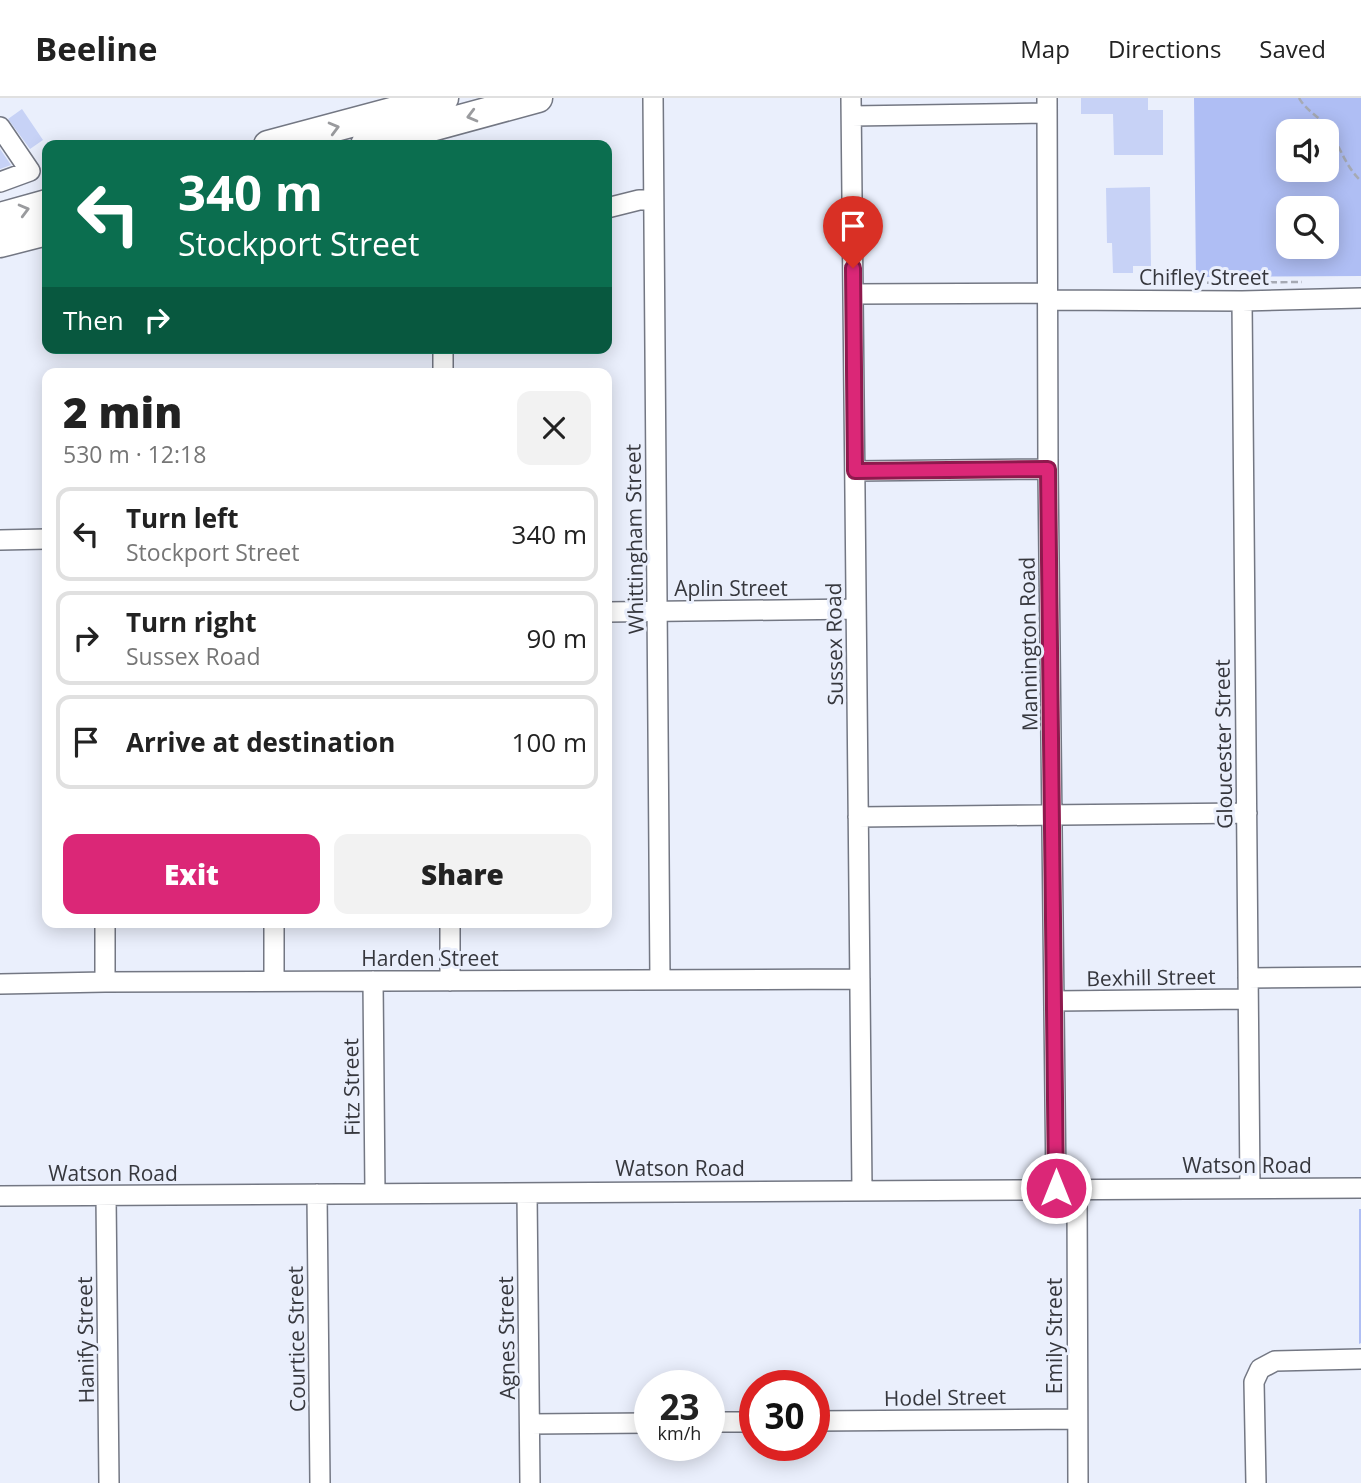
<!DOCTYPE html>
<meta charset="utf-8">
<style>
body{margin:0;font-family:"Open Sans",sans-serif;background:#f2f2f2;color:#222;height:100vh;display:flex;flex-direction:column;font-size:26px;white-space:nowrap}
*{box-sizing:border-box;margin:0}
p{font-size:23px;color:#767676}
.icon{flex:none;width:38px;height:38px;fill:none;stroke:currentColor;stroke-width:2;stroke-linecap:round;stroke-linejoin:round}
.map{position:relative;flex:1;overflow:hidden}
.panel{position:absolute;left:42px;top:270px;width:570px;height:560px;display:flex;flex-direction:column;background:#fff;border-radius:14px;box-shadow:0 4px 18px #0003}
.panel>*{flex:none}
.guide{position:absolute;left:42px;top:42px;width:570px;height:214px;border-radius:14px;box-shadow:0 4px 18px #0003;background:#0b6e4f;color:#fff;overflow:hidden}
.controls{position:absolute;left:1276px;top:21px;display:grid;gap:14px}
.controls a{display:grid;place-items:center;width:63px;height:63px;border-radius:14px;background:#fff;box-shadow:0 4px 18px #0003;font-size:35px}
.speed{position:absolute;left:634px;top:1272px;display:flex;gap:14px;font-size:35px;font-weight:700;text-align:center}
.speed>*{display:grid;place-content:center;width:91px;height:91px;border-radius:50%;background:#fff;box-shadow:0 4px 18px #0003;line-height:1}
.speed small{font-size:18px;font-weight:400}
.speed .limit{border:10px solid #d22;background:#fff;color:#111}
.pin{position:absolute;display:grid;place-items:center;width:60px;height:60px;color:#fff;margin:-72px -30px;border-radius:50% 50% 50% 0;rotate:-45deg;box-shadow:0 0 7px #0007}
.pin .icon{rotate:45deg}
.me{position:absolute;width:77px;margin:-38px;rotate:0deg;stroke-linejoin:round;filter:drop-shadow(0 0 5px #0008)}
.turn{display:flex;align-items:center;gap:24px;height:147px;padding:0 21px;font-size:32px}
.turn .icon{width:91px;height:91px;stroke-width:2.5}
.turn b{display:block;font-size:49px;line-height:60px}
.then{display:flex;align-items:center;height:66px;padding:0 21px;background:#0003;gap:14px;font-size:26px}
.round{display:grid;place-items:center;flex:none;width:74px;height:74px;border-radius:14px;background:#f2f2f2}
.head{display:flex;align-items:center;justify-content:space-between;height:119px;padding:0 21px}
h1{font-size:42px;font-weight:800;line-height:52px}
.action{display:flex;gap:14px;margin-top:auto;padding:14px 21px}
.action a{flex:1;height:80px;border-radius:14px;background:#db2777;color:#fff;font-size:28px;font-weight:800;line-height:80px;text-align:center}
.action a+a{background:#f2f2f2;color:#222}
ul{padding:0;list-style:none}
li{display:flex;align-items:center;gap:21px;height:94px;margin:0 14px 10px;padding:0 7px;border:4px solid #e0e0e0;border-radius:14px}
li div{flex:1}
li b{display:block;font-size:26px}
li em{font-style:normal}
header{display:flex;align-items:center;gap:42px;box-sizing:border-box;height:98px;padding:0 35px;background:#fff;border-bottom:2px solid #e0e0e0}
header strong{font-size:33px}
nav{display:flex;gap:38px;margin-inline-start:auto;font-size:24px}
.map>svg:first-child{display:block}
</style>
<header>
<strong>Beeline</strong>
<nav><a>Map</a><a>Directions</a><a>Saved</a></nav>
</header>
<div class="map">
<svg width="1361" height="1385" viewBox="0 0 1361 1385">
<rect width="100%" height="100%" fill="#eaeffc"/>
<path fill="#afbef4" fill-rule="evenodd" d="M1194,0H1361V178L1196,179ZM1288,33H1326V72H1288ZM1288,110H1326V149H1288Z
M1359,1111H1361V1245L1359,1246Z"/>
<path fill="#c7d2f6" d="M1081,0H1148V12H1163V57H1114L1113,16H1081Z
M22,11L43,42L30,51L8,21Z
M0,51L11,67L0,71Z
M1150,89L1151,168H1133V175H1113L1112,145H1107L1106,90Z"/>
<g fill="none" stroke-linecap="round" stroke-linejoin="round">
<defs>
<path id="minor" d="M653,0L660,882
M851,0L862,1092
M1047,0L1048,371L1056,1090
M852,18L1047,15
M0,29L30,73L0,84
M607,110L639,102H653
M853,196L1047,195
M1048,202L1242,203L1361,200
M1242,203L1250,1090
M443,250V275
M855,373L1048,371
M0,442L47,441
M607,514L856,511
M858,719L1247,715
M105,824V884
M274,824V883
M450,824V883
M1248,880L1361,879
M373,883L375,1095
M0,886L105,884L860,881
M1054,903L1248,901
M1077,1090L1078,1385
M527,1095L530,1385
M317,1096L320,1385
M0,1098L1361,1090
M106,1098L109,1385
M814,1323L1077,1321
M709,1324H754
M530,1326L649,1325
M1256,1385L1254,1284L1260,1271L1275,1263L1361,1261"/>
<path id="highway" d="M268,47L444,0
M365,47L538,0
M0,119L47,106
M0,145L47,133"/>
</defs>
<use href="#minor" stroke="#737783" stroke-width="22"/>
<use href="#highway" stroke="#737783" stroke-width="31"/>
<path stroke="#a6aab4" stroke-width="2.5" stroke-dasharray="7 3.5" stroke-linecap="butt" d="M1299,0C1306,13 1321,19 1329,32C1341,50 1345,68 1361,83
M1186,185L1302,184"/>
<use href="#minor" stroke="#fff" stroke-width="19"/>
<use href="#highway" stroke="#fff" stroke-width="28"/>
</g>
<defs><path id="oneway-chevron" d="M-2-3.5L2.5 0L-2 3.5" fill="none" stroke-width="1.6" stroke-linecap="round" stroke-linejoin="round" transform="scale(1.75)"/></defs>
<g stroke="#9a9b9e">
<use href="#oneway-chevron" transform="translate(472 18) rotate(165)"/>
<use href="#oneway-chevron" transform="translate(334 30) rotate(-15)"/>
<use href="#oneway-chevron" transform="translate(24 112) rotate(-15)"/>
</g>
<g fill="none" stroke-linecap="round" stroke-linejoin="round">
<defs>
<path id="route" d="M853,170L855,373L1048,371L1056,1090"/>
</defs>
<use href="#route" stroke="#8e194d" stroke-width="18"/>
<use href="#route" stroke="#db2777" stroke-width="12"/>
</g>
<g text-anchor="middle" dominant-baseline="central" stroke-width="6" stroke-linejoin="round" paint-order="stroke">
<g font-size="21" fill="#36373d" stroke="#eaeffc">
<text x="1204" y="179">Chifley Street</text>
<text transform="translate(634 441) rotate(-91)">Whittingham Street</text>
<text x="731" y="490">Aplin Street</text>
<text transform="translate(834 546) rotate(-91)">Sussex Road</text>
<text transform="translate(1028 546) rotate(-91)">Mannington Road</text>
<text transform="translate(1223 646) rotate(-91)">Gloucester Street</text>
<text x="430" y="860">Harden Street</text>
<text transform="translate(1151 879) rotate(-1)">Bexhill Street</text>
<text transform="translate(351 989) rotate(-91)">Fitz Street</text>
<text x="1247" y="1067">Watson Road</text>
<text x="680" y="1070">Watson Road</text>
<text x="113" y="1075">Watson Road</text>
<text transform="translate(1054 1238) rotate(-90)">Emily Street</text>
<text transform="translate(506 1240) rotate(-91)">Agnes Street</text>
<text transform="translate(296 1241) rotate(-91)">Courtice Street</text>
<text transform="translate(85 1242) rotate(-91)">Hanify Street</text>
<text transform="translate(945 1299) rotate(-1)">Hodel Street</text>
</g>
</g>
</svg>
<div class="controls">
<a><svg class="icon" aria-label="sound" viewBox="0 0 24 24"><path d="M4 9h4l5-4v14l-5-4H4zM17 9q2 3 0 6"/></svg></a>
<a><svg class="icon" aria-label="search" viewBox="0 0 24 24"><circle cx="10" cy="10" r="6"/><path d="M15 15l6 6"/></svg></a>
</div>
<div class="speed"><div>23<small>km/h</small></div><div class="limit">30</div></div>
<div class="pin" style="left:853px;top:170px;background:#d93025"><svg class="icon" aria-label="arrive" viewBox="0 0 24 24"><path d="M6 21V4h12l-3 4 3 4H6"/></svg></div>
<svg class="me" style="left:1056px;top:1090px" viewBox="-20 -20 40 40"><circle r="17" fill="#db2777" stroke="#fff" stroke-width="3"/><path d="M0-11L8 9 0 5-8 9z" fill="#fff"/></svg>
<div class="guide">
<div class="turn"><svg class="icon" aria-label="left" viewBox="0 0 24 24"><path d="M17 20v-9H6M10 6l-5 5 5 5"/></svg><div><b>340 m</b>Stockport Street</div></div>
<div class="then">Then<svg class="icon" aria-label="right" viewBox="0 0 24 24"><path d="M7 20v-9h11M14 6l5 5-5 5"/></svg></div>
</div>
<section class="panel">
<div class="head"><div><h1>2 min</h1><p>530 m · 12:18</p></div><a class="round"><svg class="icon" aria-label="close" viewBox="0 0 24 24"><path d="M6 6l12 12M18 6L6 18"/></svg></a></div>
<ul>
<li><svg class="icon" aria-label="left" viewBox="0 0 24 24"><path d="M17 20v-9H6M10 6l-5 5 5 5"/></svg><div><b>Turn left</b><p>Stockport Street</p></div><em>340 m</em></li>
<li><svg class="icon" aria-label="right" viewBox="0 0 24 24"><path d="M7 20v-9h11M14 6l5 5-5 5"/></svg><div><b>Turn right</b><p>Sussex Road</p></div><em>90 m</em></li>
<li><svg class="icon" aria-label="arrive" viewBox="0 0 24 24"><path d="M6 21V4h12l-3 4 3 4H6"/></svg><div><b>Arrive at destination</b></div><em>100 m</em></li>
</ul>
<div class="action"><a>Exit</a><a>Share</a></div>
</section>
</div>
